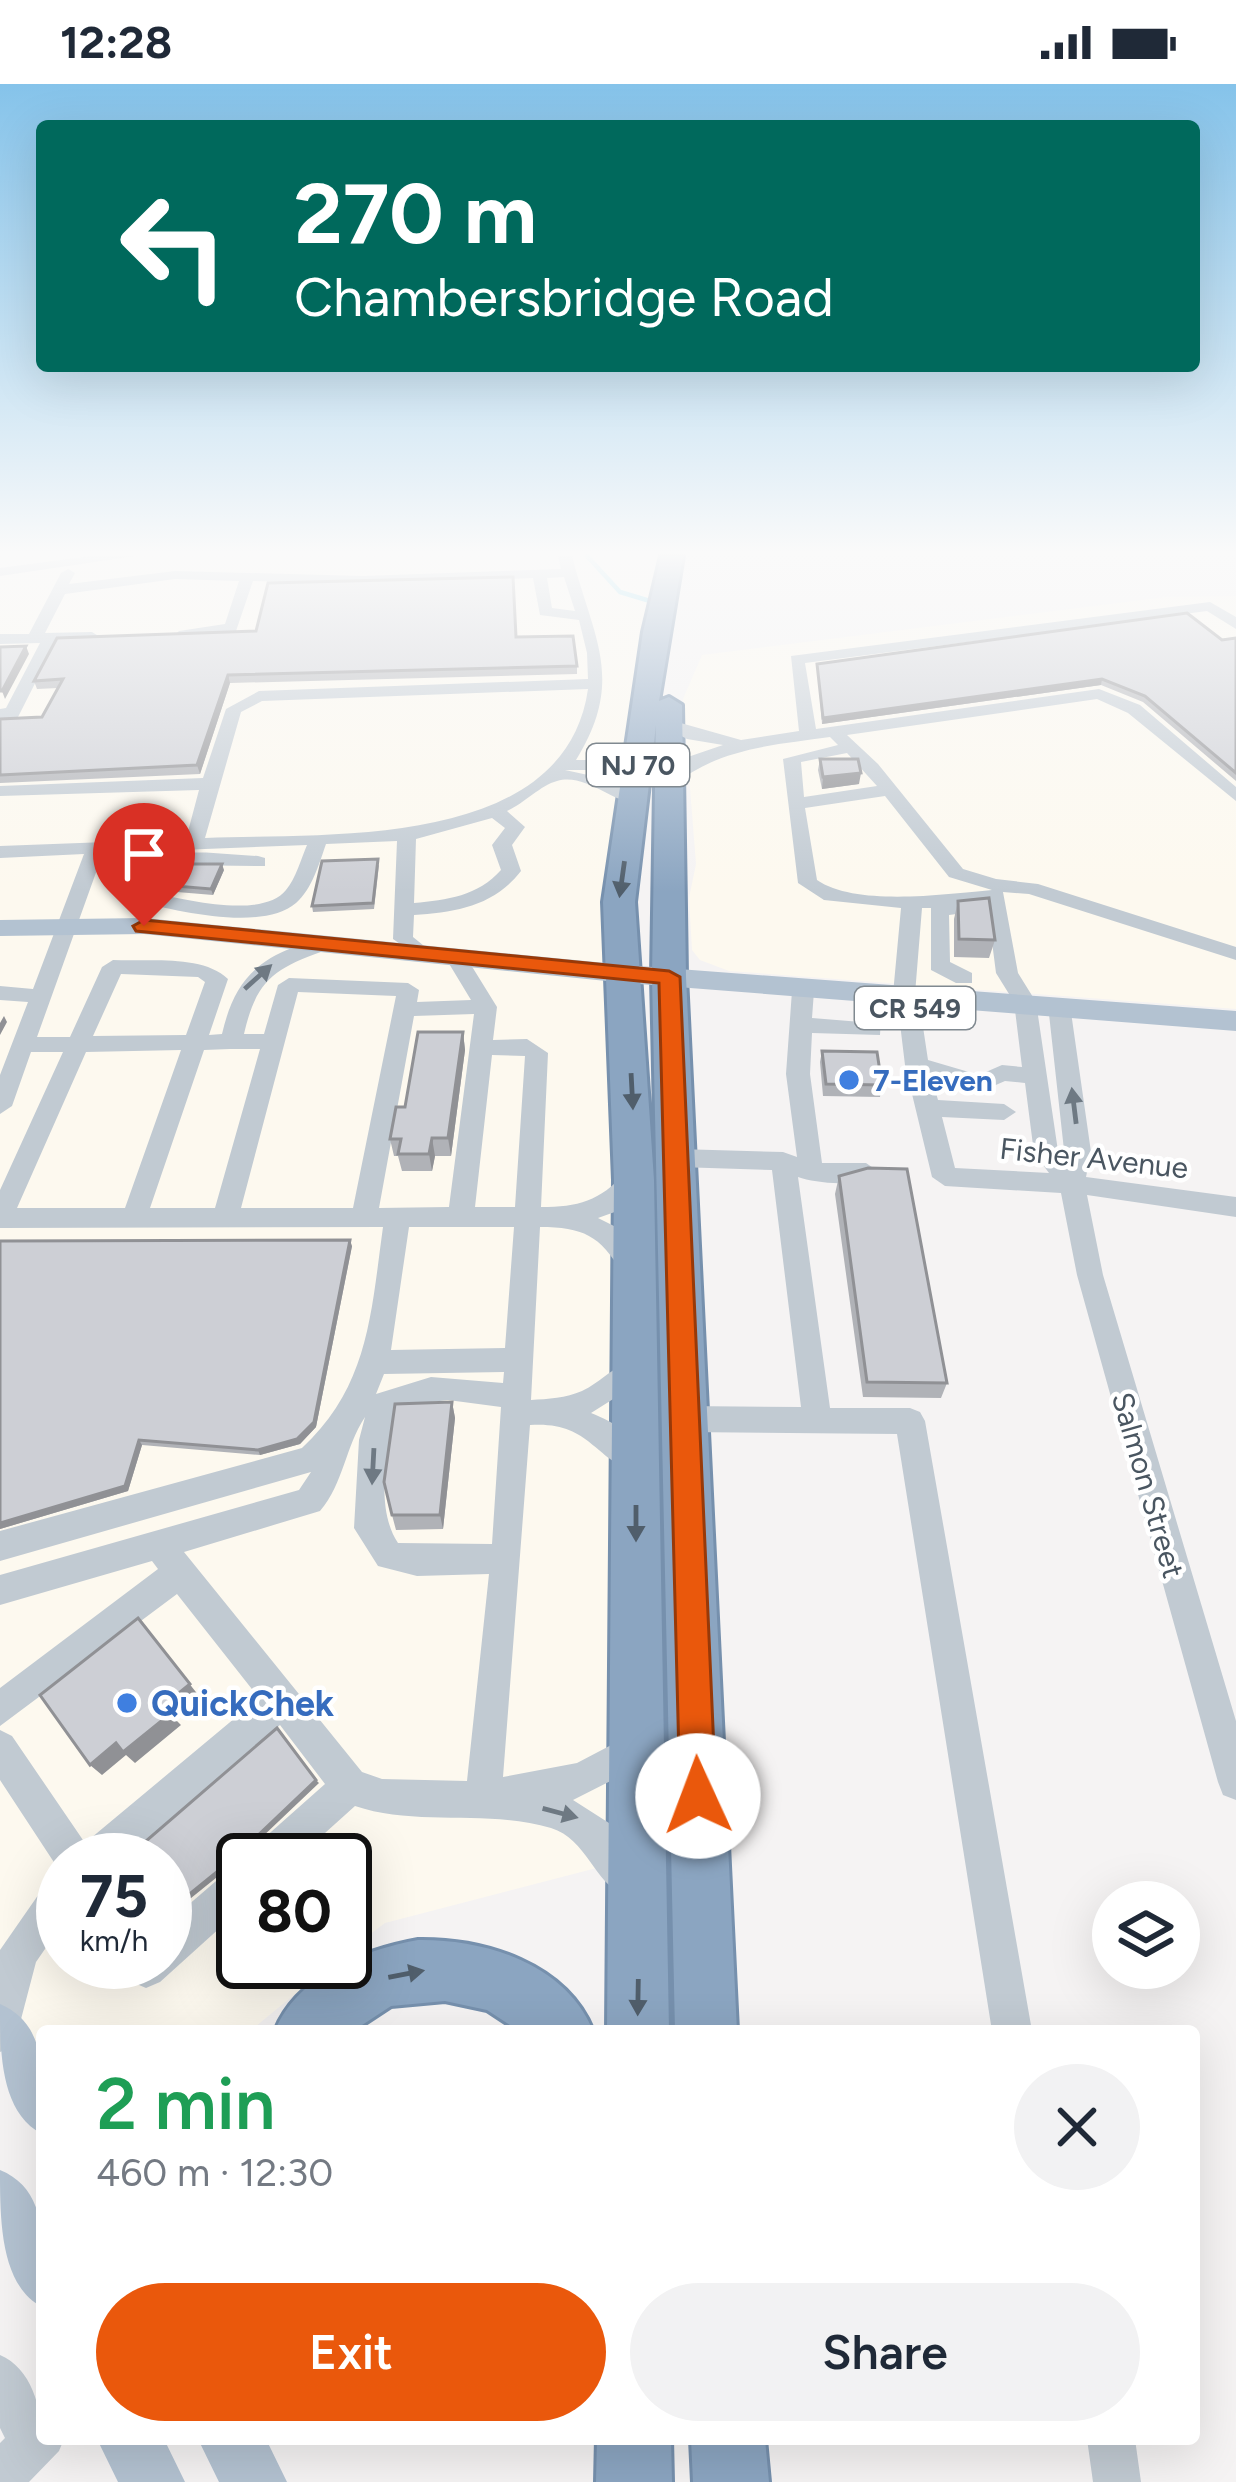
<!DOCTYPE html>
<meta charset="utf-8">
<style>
body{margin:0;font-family:Figtree,sans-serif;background:#f2f2f3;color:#1f2937;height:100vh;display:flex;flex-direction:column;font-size:45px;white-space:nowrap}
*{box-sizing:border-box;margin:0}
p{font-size:39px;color:#747a83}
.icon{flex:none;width:66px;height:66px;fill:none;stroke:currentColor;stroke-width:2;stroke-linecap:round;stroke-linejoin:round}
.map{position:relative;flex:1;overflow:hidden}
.details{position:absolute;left:36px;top:1941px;width:1164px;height:420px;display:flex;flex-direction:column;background:#fff;border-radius:12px;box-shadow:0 12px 48px #0002}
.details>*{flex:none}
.banner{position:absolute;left:36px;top:36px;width:1164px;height:252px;border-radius:12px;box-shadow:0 12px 48px #0002;background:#00695c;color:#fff;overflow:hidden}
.buttons{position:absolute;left:1092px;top:1797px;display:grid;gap:24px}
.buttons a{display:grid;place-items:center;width:108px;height:108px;border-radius:50%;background:#fff;box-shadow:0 12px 48px #0002;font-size:60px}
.speed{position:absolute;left:36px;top:1749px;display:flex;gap:24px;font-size:60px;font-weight:700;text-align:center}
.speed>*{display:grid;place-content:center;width:156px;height:156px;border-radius:50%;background:#fff;box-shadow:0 12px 48px #0002;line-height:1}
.speed small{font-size:30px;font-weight:400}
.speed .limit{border:6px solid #111;border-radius:18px;background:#fff;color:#111}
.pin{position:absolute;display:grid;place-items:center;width:102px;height:102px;color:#fff;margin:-123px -51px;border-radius:50% 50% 50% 0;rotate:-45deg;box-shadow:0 0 12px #0007}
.pin .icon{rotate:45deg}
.me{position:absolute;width:132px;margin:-66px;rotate:358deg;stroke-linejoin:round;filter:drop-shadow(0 0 9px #0008)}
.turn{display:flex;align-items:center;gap:42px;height:252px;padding:0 60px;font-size:54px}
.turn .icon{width:156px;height:156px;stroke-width:2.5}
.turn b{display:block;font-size:84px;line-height:102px}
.round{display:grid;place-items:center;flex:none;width:126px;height:126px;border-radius:63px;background:#f2f2f3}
.summary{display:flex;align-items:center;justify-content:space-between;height:204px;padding:0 60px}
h1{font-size:72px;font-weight:600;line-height:90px;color:#1e9e55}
.cta{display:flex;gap:24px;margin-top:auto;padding:24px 60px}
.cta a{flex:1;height:138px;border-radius:72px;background:#ea580c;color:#fff;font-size:48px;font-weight:600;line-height:138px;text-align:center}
.cta a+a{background:#f2f2f3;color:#1f2937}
.status{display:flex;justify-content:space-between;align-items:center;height:84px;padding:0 60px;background:#fff;direction:ltr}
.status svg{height:33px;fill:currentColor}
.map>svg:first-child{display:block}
</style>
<div class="status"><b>12:28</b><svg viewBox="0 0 49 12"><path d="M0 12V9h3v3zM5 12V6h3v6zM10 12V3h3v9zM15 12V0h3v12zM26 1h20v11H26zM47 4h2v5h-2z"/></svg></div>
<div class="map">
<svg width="1236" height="2398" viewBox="0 0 1236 2398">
<rect width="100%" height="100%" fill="#f5f3f3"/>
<path fill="#fdf9ef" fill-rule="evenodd" d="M0,472H672L619,818L639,1773L385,1839L345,1869V1776H243V1878H334L250,1947H42V2022L0,1947ZM63,1776H165V1878H63Z
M1236,512V925L729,887L700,876L692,866L689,814L696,780L683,615L702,571L1166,513Z"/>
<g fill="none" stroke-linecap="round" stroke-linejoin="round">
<path stroke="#90daee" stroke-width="4.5" d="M587,472L620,508L650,517"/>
<defs>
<path id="highway" d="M661,472H683L659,617L669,613L682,621L686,893L737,1947H675L652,893L656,641L635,818L654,1096L669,1947H607L614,1096L603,818L643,548Z
M418,1856C485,1855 566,1880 593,1947H519L487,1926L445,1917L391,1922L353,1947H275C297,1892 363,1866 418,1856Z
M597,2355H671L672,2398H596Z
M691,2355H765L769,2398H693Z"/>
</defs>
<use href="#highway" stroke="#7690ad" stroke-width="6"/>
<path fill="#c1cad2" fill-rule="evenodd" d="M91,472H135L0,492V484Z
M558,472H572C593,554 626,595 576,676H609L639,665L648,670L611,686H565L611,696L640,711V719C614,721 586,688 557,697C541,701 523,720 507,727L525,743L512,761L521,787C494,822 456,828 414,831L413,853L434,870L423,876L393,855L397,757L326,760C319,780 312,805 296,819C262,848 176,827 137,817L133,801C162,756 208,770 258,772L265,774V782L175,781L151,799L154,809C186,816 263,835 286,806C296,794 301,775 307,761L103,769L37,953H70L102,883L113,876C148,878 202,870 228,895L209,951L222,950C232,907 249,880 292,864C305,859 316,854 329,855V865C276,884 257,893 244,950H264L278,901L289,894L408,899L419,906L417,918L471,916L445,873L456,866L463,868L497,923L493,956L527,955L548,969L541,1123C578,1123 600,1117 625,1089H643L647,1096L623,1125L598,1134L624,1147L644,1182L640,1189H622C601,1152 583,1143 540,1143L531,1316C548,1315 566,1314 582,1307C603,1298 622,1271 645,1279L649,1287L645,1295L591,1329C614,1338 640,1354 651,1376L647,1385L636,1389C592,1373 589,1337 530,1341L503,1693L577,1679L638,1647L650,1653L656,1665L650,1677L573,1716L609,1739L644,1793L638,1806L625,1812C594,1799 587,1755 551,1744C487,1725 417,1743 355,1722L295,1776H248L254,1763L325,1700L280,1641L123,1776H63V1839L36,1878L14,1962L0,1968V1866L50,1794L61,1789L0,1696V1646L12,1652L85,1759L259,1614L177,1510L0,1642V1604L158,1485L152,1477L0,1521V1491L299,1406L311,1388L0,1477V1447L302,1364C369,1302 371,1229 383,1143L0,1144V1106L63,968H31L12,1022L0,1030V991L28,918L0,916V902L33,905L84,770L0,774V762L186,755L199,706L0,712V702L203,694L226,625L259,607L588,595L587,569L579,536L540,531L533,494L363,500L253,497L236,547L184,555L176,550L179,547L225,540L239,497L175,495L65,510L45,549L92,548L100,553L92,558H56L18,633L0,635V625L6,624L40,559L0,560V550H29L61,489L68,485L75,489L69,500L175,487L363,492L561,485ZM564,493L575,527L552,524L547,494ZM588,605C565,768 324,749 205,754L241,628L262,617ZM492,734L505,744L492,761L501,786C478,812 447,816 414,819L416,755ZM121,890L198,893L205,898L186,951L93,952ZM298,908L396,912L353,1124H241ZM474,930L449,1123L379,1124L414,932ZM230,965H260L215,1124H150L204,966ZM181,966L125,1124H17L86,968ZM492,971L525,972L515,1123H475ZM409,1143H514L505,1264L391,1266ZM504,1288L503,1299L431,1293L376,1310L384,1290ZM448,1316L501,1323L492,1460L398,1459C375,1425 386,1366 396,1328L415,1320ZM365,1333L359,1356L354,1444L378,1482L417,1492L489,1490L467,1697L382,1695L362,1688L184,1468L320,1427C344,1399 345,1363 365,1333Z
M1210,518L1236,533V545L1207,527L805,579L816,645L1099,605L1140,621L1236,703V717L1128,629L1097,615L847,651L878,680L963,785L996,795L1038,800L1236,863V876L1029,810L1003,808L1018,889L1036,918L1058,1067L1065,1075L1048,921L1059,914L1070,921L1091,1068L1086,1093L1236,1113V1133L1087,1111L1103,1191L1236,1637V1716L1223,1711L1218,1698L1077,1191L1061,1109L945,1102L932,1093L905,981L898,923L909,916L920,923L928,976L979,991L1002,981L1022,983L1014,918L996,889L987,819L972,820V828L949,831L950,878L972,889V899H956L931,886V824H922L915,910L904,917L896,915L893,910L901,824L824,816L798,799L783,675L838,661L830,653C774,661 719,664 674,701L659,697L685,674L723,661L687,655L663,642V634L741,656L799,647L791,572ZM847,669L877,702L804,713L801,678ZM885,712L949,793L992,806C946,810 856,823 817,796L805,724ZM932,995L982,1007L1005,997L1025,999L1034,1069L1049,1089L955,1084L942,1033L1004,1036L1016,1028L1004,1020L938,1016Z
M803,900L814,907L812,934L861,938L863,912L871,910L882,917L880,951L812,949L810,990L822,1079H866L879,1088C864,1104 818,1100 798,1093L830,1324H910L920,1328L925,1337L1032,1947H992L897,1350L684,1348L674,1344L669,1335L674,1326L684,1322L801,1323L772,1086L678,1083L666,1074L678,1065L783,1068L797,1073L786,990L792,907Z
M243,1779V1823L160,1898L146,1904L132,1898L122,1878H165V1841L230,1785Z
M0,2271C31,2284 42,2324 42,2355H64L59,2367L29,2398H0V2359L5,2354L0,2344Z
M1087,2355H1135L1141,2398H1093Z"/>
<path fill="#b3c2d1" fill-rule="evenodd" d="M144,834L626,881L1236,927V947L626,899L144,850L0,852V836Z
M0,1920C52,1942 42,2003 42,2050C0,2028 0,1967 0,1920Z
M0,2086C54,2108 42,2174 42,2223C0,2201 0,2135 0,2086Z
M97,2355H164L185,2398H118Z
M198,2355H266L287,2398H219Z"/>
<use href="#highway" fill="#8ba5c1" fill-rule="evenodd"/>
</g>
<path fill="#b0b2b7" d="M516,553L577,582V590L230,599L200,690L0,699V635L42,633L58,604L37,605L34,597Z
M1236,554V697L1143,618L1101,601L822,640L817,580Z
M820,675L859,700L822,705L818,686Z
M379,781L374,825L313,828L312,822Z
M224,786L213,811L165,807L163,801Z
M958,817L995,856L989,874L954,873V835Z
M463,948L465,966L451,1072H435L432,1087H402L398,1072H394L390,1055L405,1023Z
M822,967L882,1001L880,1013L823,1012L820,978Z
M839,1092L947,1299L941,1314L863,1313L835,1110Z
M0,1157L352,1162L316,1343L300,1360L260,1371L142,1361L128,1407L0,1445Z
M452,1318L455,1334L443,1445L396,1446L392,1431Z"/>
<path fill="#909195" d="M26,562L29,570L5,615L2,607Z
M228,591L230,599L200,690L197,681Z
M1102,595L1101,601L822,640L823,634Z
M861,689L859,700L822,705L823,693Z
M222,780L224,786L213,811L211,805Z
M4,932L7,938L0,951V939Z
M463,948L465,966L451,1072L448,1054Z
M432,1054L435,1072L432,1087L429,1070Z
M350,1156L352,1162L316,1343L300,1360L260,1371L258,1366Z
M452,1318L455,1334L443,1445L440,1431Z
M139,1356L142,1361L128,1407L0,1445V1439Z
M138,1534L199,1612L174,1633L164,1621Z
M170,1630L181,1641L135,1679L126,1671L102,1691L90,1681L116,1659Z
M316,1696L319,1699L237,1777L165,1835V1830Z"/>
<path fill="#cdcfd5" stroke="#909195" stroke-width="3" d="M513,493L516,553L573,552L577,582L228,591L197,681L0,691V635L42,633L63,595L34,597L57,554L256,547L268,499Z
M1187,529L1222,556L1236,554V689L1145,612L1102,595L823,634L817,580Z
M26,562L2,607H0V563Z
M820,675H858L861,689L823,693Z
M378,775L373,819L312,822L322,777Z
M175,780H222L211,805L163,801Z
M989,814L995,856L959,855L958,817Z
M418,948H463L448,1054H432L429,1070H398L401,1055H390L396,1023H405Z
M822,967L877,968L882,1001L826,1000Z
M868,1084L907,1085L947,1299L867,1298L839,1092Z
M350,1156L314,1338L297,1355L258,1366L139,1356L125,1402L0,1439V1157Z
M452,1318L440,1431H392L384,1398L395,1320Z
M138,1534L190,1600L164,1621L170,1630L123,1668L116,1659L90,1681L40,1611Z
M277,1644L316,1696L234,1774L165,1830V1776H124Z"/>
<defs><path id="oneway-solid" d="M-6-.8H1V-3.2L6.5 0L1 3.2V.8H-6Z" transform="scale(3)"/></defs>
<g fill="#505e6b">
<use href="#oneway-solid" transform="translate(622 795) rotate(98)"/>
<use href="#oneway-solid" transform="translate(632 1007) rotate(87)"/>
<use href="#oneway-solid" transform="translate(636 1439) rotate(90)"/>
<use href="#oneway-solid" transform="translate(406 1890) rotate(-11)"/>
<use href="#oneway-solid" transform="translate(638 1913) rotate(91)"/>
</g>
<g fill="#6e7983">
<use href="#oneway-solid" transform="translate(258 893) rotate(-42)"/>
<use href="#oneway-solid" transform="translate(1074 1022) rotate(-97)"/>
<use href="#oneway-solid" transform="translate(373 1382) rotate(93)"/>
<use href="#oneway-solid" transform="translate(560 1729) rotate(15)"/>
</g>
<linearGradient id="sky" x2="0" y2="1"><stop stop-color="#85c3ea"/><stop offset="0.58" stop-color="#fafafa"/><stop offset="1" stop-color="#fafafa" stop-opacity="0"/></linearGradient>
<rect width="1236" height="808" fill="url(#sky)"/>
<path fill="#ea580c" stroke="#983908" stroke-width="3" d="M144,836L669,887L680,893L716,1712L711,1724L698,1730L685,1724L680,1712L659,899L136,847L133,842Z"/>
<g fill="#3f7fe0" stroke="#fff" stroke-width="4.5">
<circle cx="849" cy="996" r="12"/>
<circle cx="127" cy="1619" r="12"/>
</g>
<g text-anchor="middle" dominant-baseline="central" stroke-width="9" stroke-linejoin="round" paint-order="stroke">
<g fill="#fff" stroke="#808990" stroke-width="3">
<rect x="587" y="660" width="102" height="42" rx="9"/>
<rect x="855" y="903" width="120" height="42" rx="9"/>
</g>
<g font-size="27" font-weight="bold" fill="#4a5661">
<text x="638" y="681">NJ 70</text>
<text x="915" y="924">CR 549</text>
</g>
<g font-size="30" font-weight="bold" fill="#366cbe" stroke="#fff" text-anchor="start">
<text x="873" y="996">7-Eleven</text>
</g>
<g font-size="30" fill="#4a5661" stroke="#fff">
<text transform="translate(1094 1074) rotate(6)">Fisher Avenue</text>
<text transform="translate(1148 1401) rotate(74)">Salmon Street</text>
</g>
<g font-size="36" font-weight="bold" fill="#366cbe" stroke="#fff" text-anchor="start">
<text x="151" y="1619">QuickChek</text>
</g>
</g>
</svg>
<div class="buttons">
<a><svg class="icon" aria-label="layers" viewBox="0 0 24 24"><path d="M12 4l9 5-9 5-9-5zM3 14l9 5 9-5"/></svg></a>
</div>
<div class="speed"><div>75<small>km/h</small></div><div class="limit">80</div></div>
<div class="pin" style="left:144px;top:842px;background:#d93025"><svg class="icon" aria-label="arrive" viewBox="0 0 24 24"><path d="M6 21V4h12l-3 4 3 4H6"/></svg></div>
<svg class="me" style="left:698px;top:1712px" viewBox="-20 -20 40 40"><circle r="19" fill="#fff"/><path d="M0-13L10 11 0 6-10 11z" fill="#ea580c"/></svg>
<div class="banner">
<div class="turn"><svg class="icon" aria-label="left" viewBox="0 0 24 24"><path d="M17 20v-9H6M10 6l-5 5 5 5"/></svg><div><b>270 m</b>Chambersbridge Road</div></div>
</div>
<section class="details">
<div class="summary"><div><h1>2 min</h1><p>460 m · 12:30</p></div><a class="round"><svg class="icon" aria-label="close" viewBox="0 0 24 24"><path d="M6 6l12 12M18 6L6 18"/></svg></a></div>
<div class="cta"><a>Exit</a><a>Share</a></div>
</section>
</div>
